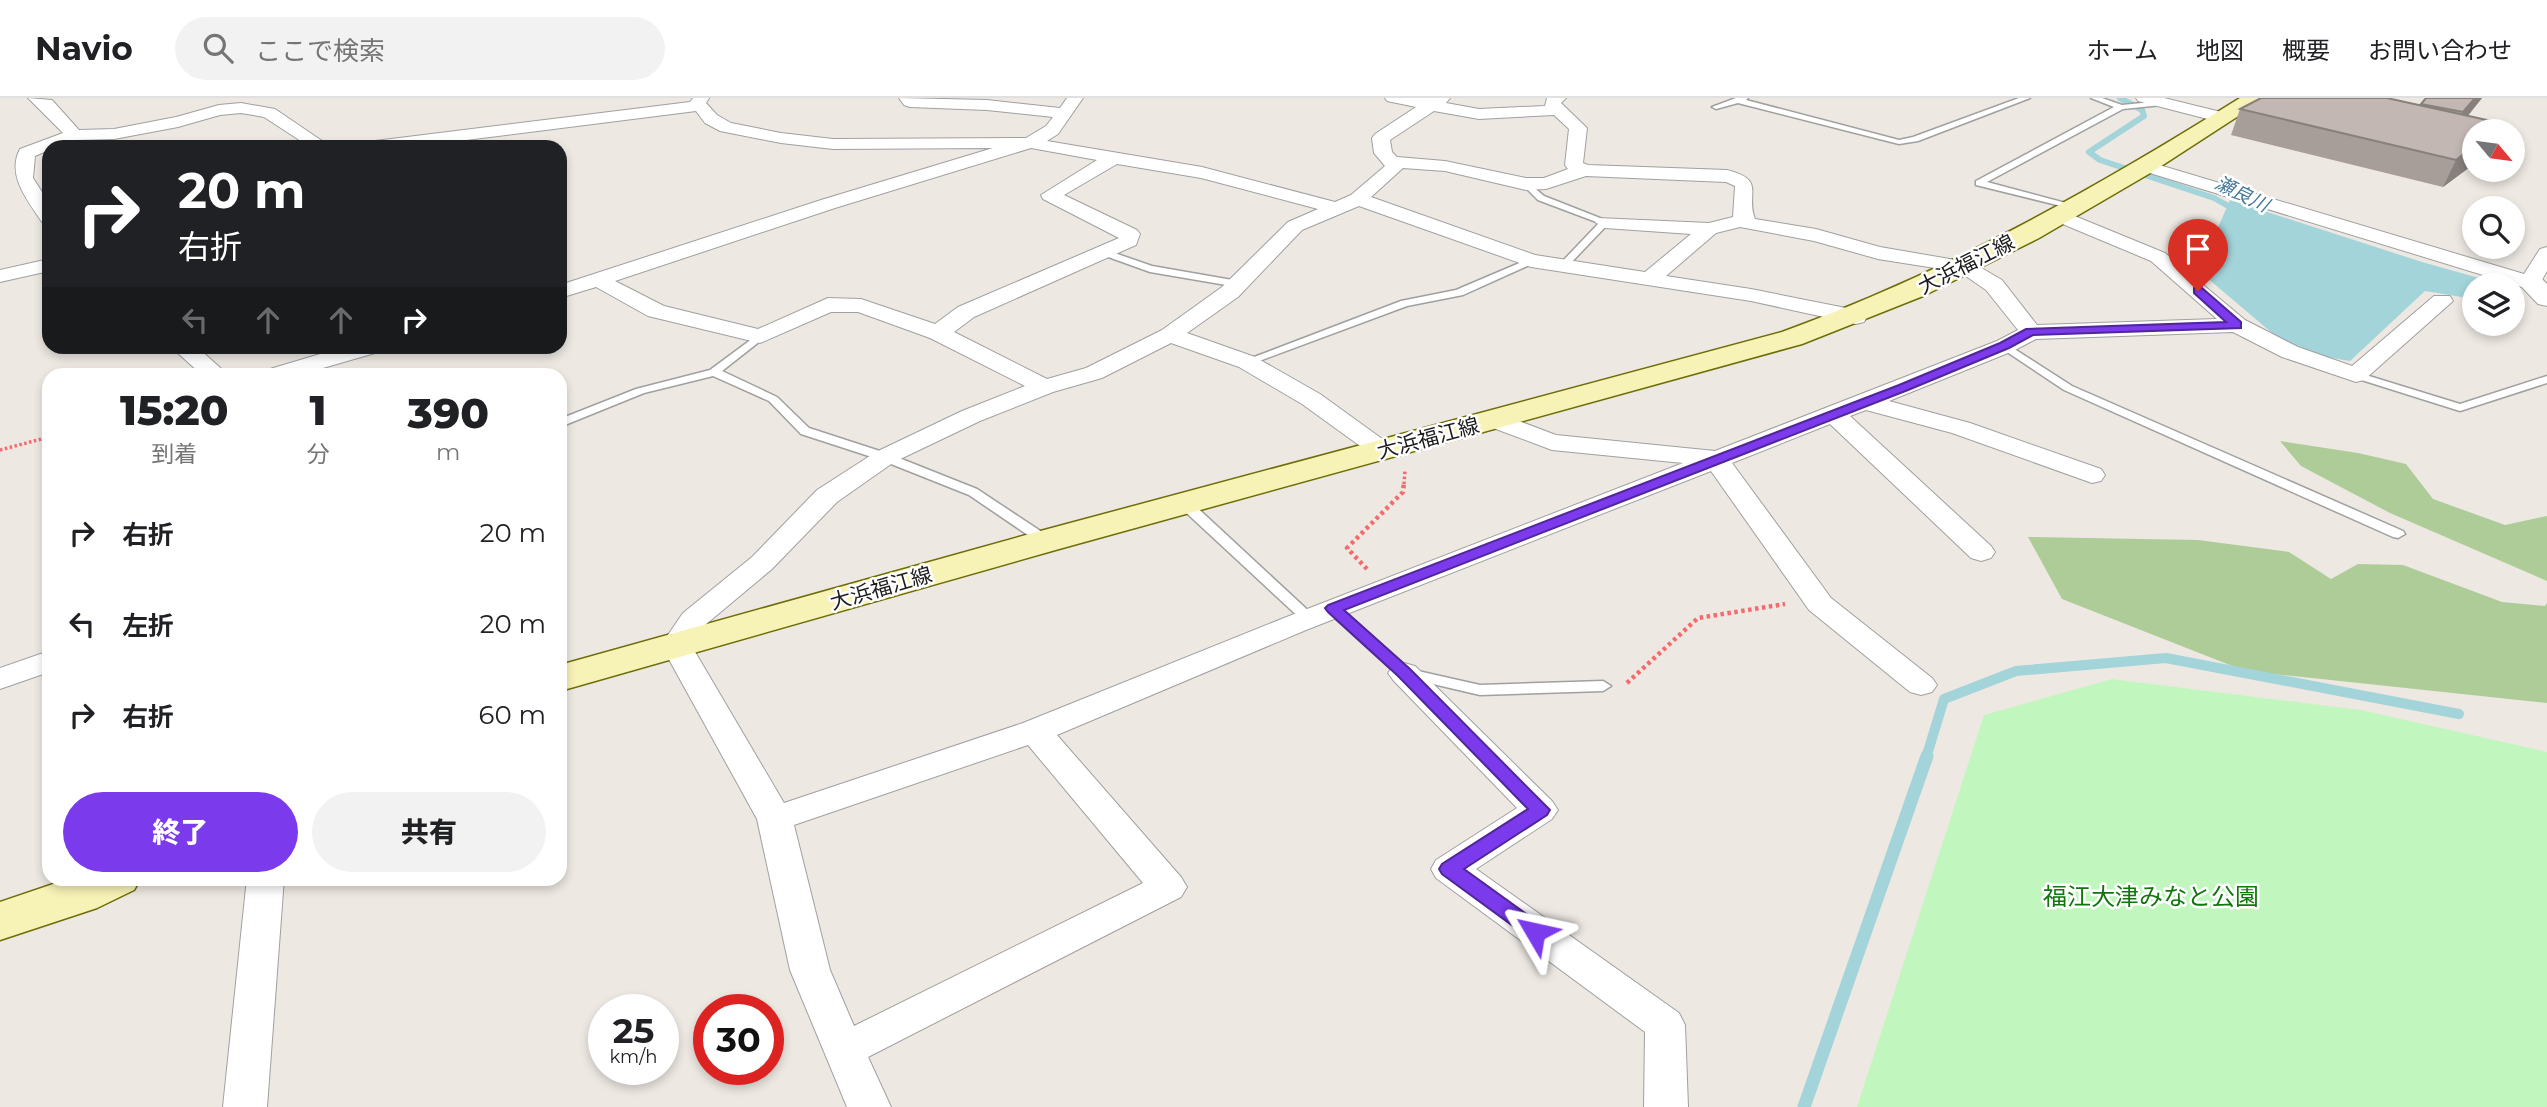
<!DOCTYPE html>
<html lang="ja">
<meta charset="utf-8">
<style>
body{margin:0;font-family:Montserrat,"Noto Sans JP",sans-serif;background:#f2f2f2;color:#202124;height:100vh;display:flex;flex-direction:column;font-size:26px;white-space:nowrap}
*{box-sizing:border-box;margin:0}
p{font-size:23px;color:#757577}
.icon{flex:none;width:38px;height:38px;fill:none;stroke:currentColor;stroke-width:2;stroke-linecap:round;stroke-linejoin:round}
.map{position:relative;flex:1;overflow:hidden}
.side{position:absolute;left:42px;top:270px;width:525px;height:518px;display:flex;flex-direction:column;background:#fff;border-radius:21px;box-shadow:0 4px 10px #0003}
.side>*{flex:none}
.banner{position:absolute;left:42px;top:42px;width:525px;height:214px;border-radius:21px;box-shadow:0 4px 10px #0003;background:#202124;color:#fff;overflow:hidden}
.needle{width:46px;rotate:119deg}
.tools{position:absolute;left:2462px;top:21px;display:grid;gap:14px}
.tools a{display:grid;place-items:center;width:63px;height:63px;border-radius:50%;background:#fff;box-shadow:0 4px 10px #0003;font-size:35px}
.speed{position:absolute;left:588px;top:896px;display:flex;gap:14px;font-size:35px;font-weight:700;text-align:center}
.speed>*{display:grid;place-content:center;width:91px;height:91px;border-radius:50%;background:#fff;box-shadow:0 4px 10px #0003;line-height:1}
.speed small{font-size:18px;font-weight:400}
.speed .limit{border:10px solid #d22;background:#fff;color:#111}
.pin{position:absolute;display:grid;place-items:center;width:60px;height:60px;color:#fff;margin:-72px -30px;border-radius:50% 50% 50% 0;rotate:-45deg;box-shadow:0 0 7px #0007}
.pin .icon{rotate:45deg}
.me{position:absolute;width:77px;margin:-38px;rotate:306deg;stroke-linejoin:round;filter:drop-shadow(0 0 5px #0008)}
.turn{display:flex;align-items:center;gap:24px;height:147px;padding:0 21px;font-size:32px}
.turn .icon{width:91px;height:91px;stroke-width:2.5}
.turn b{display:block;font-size:49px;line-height:60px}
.lanes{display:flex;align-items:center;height:66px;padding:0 21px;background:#0003;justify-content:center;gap:35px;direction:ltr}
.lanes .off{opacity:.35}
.eta{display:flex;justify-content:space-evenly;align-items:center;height:119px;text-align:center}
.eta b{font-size:42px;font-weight:800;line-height:49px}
.action{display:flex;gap:14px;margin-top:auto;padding:14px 21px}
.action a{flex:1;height:80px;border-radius:42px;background:#7c3aed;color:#fff;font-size:28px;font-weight:800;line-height:80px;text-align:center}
.action a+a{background:#f2f2f2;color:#202124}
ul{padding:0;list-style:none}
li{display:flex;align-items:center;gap:21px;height:91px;padding:0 21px}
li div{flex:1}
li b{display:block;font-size:26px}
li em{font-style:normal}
header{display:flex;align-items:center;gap:42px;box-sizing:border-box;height:98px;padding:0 35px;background:#fff;border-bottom:2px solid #e0e0e0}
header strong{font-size:33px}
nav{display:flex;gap:38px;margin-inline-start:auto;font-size:24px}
.search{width:490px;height:63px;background:#f2f2f2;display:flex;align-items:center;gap:18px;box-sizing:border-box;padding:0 24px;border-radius:38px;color:#757577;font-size:26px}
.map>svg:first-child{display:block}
</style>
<header>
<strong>Navio</strong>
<div class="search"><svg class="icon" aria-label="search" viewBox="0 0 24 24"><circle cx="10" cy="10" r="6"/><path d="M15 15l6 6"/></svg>ここで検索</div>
<nav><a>ホーム</a><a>地図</a><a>概要</a><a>お問い合わせ</a></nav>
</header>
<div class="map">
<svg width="2547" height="1009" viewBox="0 0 2547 1009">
<rect width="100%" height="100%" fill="#ede8e2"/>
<path fill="#adcc98" d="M2280,343L2358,355L2406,366L2433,401L2505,427L2547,418V483L2390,415L2301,368Z
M2028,439L2198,442L2289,454L2331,481L2358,466L2403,467L2502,504L2545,508L2547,505V605L2245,573L2062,501Z"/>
<path fill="#c1f7bf" d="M2112,581L2361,612L2547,654V1009H1857L1984,617Z"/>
<path fill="#a3d4da" d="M2230,102L2422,164L2504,187H2474V201L2425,193L2350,263L2326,259L2278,240L2199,173Z"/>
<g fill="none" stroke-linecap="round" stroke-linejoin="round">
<path stroke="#a3d4da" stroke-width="6" d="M2120,0L2142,12L2144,18L2089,54L2100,62L2214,100L2239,114"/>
<path stroke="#a3d4da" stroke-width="10" d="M1926,660L1944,601L2016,573L2166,560L2459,616"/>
<path stroke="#a3d4da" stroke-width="13" d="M1804,1009L1927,658"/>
<defs>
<path id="service" d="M1736,0H1748L1746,2L1899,42L1913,39L2019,0H2030L1918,43L1899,46L1738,5L1716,11L1712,9Z
M2091,0H2102L2122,7L2162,3L2166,5L2162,7L2123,11L1987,84L2077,108V112L1976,87V83L2114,9Z
M1526,83L1544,98L1610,124L1566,170L1558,168L1599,125L1538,102L1522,86Z
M1103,151L1152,168L1238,183L1243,186L1238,189L1150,174L1100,156V152Z
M1531,160L1536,163L1534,165L1463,197L1407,208L1251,266H1243L1241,264L1401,203L1456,192Z
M760,235L765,238L764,240L722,273L777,299L809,330L889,356L977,391L1051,440L1053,443L1051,446H1041L969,397L881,362L801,336L769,303L713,278L644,295L560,329V321L636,291L710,272Z
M2005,245L2072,288L2403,433L2405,436L2398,440L2393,439L2064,292L2001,250V246Z
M2356,274L2460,306L2547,278V285L2460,313L2352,279V275Z
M1185,402L1190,403L1313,517L1315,520L1313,523H1303L1180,409L1179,406Z
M1333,507L1338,508L1409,571L1480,587L1603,583L1611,588L1603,593L1480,597L1399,578L1328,514L1326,511L1328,508Z"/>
<path id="minor" d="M28,0L52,2L79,32L114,31L176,19L219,7L241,5L275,11L331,49H310L264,19L241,15L220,17L178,29L114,41L76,42L58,49H49V52L35,58L33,80L49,105V126L42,124C28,103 6,77 20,51L63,35Z
M693,0H709L706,5L717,17L731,25L781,35L833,41L1026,40L1046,28L1053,19L987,12L910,9L904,7L899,0L987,2L1060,10L1067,0H1083L1058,36L1047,43L1202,69L1335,104L1351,97L1385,68L1374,55L1372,40L1375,36L1416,9L1387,3L1385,0H1450L1446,5L1479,11L1545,8L1547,0H1566L1561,5L1587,30L1583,65L1588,67L1727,72C1767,82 1745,95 1755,121L1816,131L1880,149L1973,165L2002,182L2037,227L2217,221L2151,163L2053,122L2050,118L2060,112L2165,155L2245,222L2298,249L2352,268L2434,198H2450L2453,203L2364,282L2356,284L2282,259L2233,234L2036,241L2013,253L1889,303L1970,325L2101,371L2105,377L2101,383L2092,385L1952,335L1866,312L1850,318L1991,448L1995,454L1991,460L1981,463L1971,460L1830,326L1732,365L1831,500L1932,580L1937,587L1932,594L1921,597L1910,594L1809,512L1711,373L1306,532L1057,637L1181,779L1187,789L1181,799L868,959L891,1009H847L790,872L757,721L661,547L683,515L752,459L817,392L876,354L962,313L1025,288L930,240L858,214H831L760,245L648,218L596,189L560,200V187L821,102L993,50L833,51L781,45L720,33L705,25L696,13L410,49H358L367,44L690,4ZM1434,13L1479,21L1554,17L1569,31L1565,67L1568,71L1544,80H1526L1445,63L1397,59L1392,54L1390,42ZM1031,50L1097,62L1041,97L1043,101L1119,140L958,209L935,226L861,201L828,200L758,231L664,208L615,183L835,110ZM1117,66L1201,80L1318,111L1288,124L1222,189L1162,232L1086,270L1047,281L954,234L974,219L1136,147L1140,136L1137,132L1064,97ZM1403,70L1445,73L1526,92L1546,91L1586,78L1726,84L1735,88L1733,119L1709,125L1598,120L1595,124L1605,130L1691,136L1645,174L1535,157L1371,99ZM1359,108L1531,169L1751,203L1856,226L1864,224L1867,219L1864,214L1856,212L1751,191L1666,178L1716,135L1740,129L1814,143L1878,161L1960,174L1986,192L2018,232L1997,243L1715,353L1556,337L1503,317L1494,315L1485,317L1482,322L1485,327L1552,352L1683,365L1284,520L1023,625L784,705L691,547L705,527L772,471L837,404L894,364L980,323L1053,294L1102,280L1171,245L1239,269L1302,306L1374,358L1383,361L1392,358L1396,353L1392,348L1320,296L1255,259L1187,235L1238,199L1302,132ZM1028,647L1143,785L854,928L830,872L794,727Z
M2136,0H2164L2229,16L2231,20L2223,25L2138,3Z
M2146,63L2524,176L2540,151L2547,149V173L2538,189H2522L2140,72L2137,68L2140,64Z
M49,161V173L0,184V172Z
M170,248H196L227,276H201Z
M347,248H385L382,253L302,276H266L270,271Z
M49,553V574L0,591V570Z
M1404,565L1415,568L1552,703L1558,712L1552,721L1476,771L1679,915L1685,927L1688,1009H1644L1645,934L1436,780L1431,771L1436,762L1517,710L1393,582L1388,575L1393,568Z
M247,780H284L267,1009H223Z"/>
<path id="tertiary" d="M2530,176L2539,178L2547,186V208L2538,206L2517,184L2521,178Z"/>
<path id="secondary" d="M2240,0H2266L2152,74L2039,140L1923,198L1802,246L1059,451L560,593V567L1033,435L1782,234C1945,175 2093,92 2240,0Z
M71,780H141L134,792L97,810L0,842V804Z"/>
</defs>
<use href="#service" stroke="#a0a0a0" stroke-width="3"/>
<use href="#minor" stroke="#a0a0a0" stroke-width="2"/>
<use href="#tertiary" stroke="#a0a0a0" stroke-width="2"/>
<use href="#secondary" stroke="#6e6e08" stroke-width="3"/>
<path stroke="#f56b6d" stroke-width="3.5" stroke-dasharray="2.5 2.5" stroke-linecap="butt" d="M0,352L49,339
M1404,386L1405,372"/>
<path stroke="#f56b6d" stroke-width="4.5" stroke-dasharray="3.5 3.5" stroke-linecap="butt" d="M1367,471L1347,450L1403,394L1404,384
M1627,585L1698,520L1785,506"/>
<use href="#service" fill="#fff" fill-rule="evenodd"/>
<use href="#minor" fill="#fff" fill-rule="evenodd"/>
<use href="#tertiary" fill="#fff" fill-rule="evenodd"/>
<use href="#secondary" fill="#f7f3b6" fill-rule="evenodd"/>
</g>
<path fill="#a79d99" d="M2482,0L2468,18L2505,26L2502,33H2474V66L2443,89L2231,37L2240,11L2420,7L2421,6Z"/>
<path fill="#88807d" d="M2475,0H2482L2454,34L2463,14Z
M2505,26L2502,33H2495Z
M2474,48V66L2443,89L2456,62Z"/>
<path fill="#c2b7b2" stroke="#88807d" stroke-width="2" d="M2261,0H2387L2505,26L2495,33H2474V48L2456,62L2240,11Z
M2426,0H2475L2463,14L2421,6Z"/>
<path fill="#7c3aed" stroke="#51269a" stroke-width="2" d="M2194,190H2202L2241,224V230L2033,237L2009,250L1908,292L1344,512L1410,571L1550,712L1547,717L1464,771L1543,828L1546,834L1543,839L1535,842L1528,839L1442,776L1439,771L1442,766L1528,711L1398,578L1328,514L1325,510L1328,507L1899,287L2000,245L2026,231L2226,224L2194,195Z"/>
<g text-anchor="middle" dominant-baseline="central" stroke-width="5" stroke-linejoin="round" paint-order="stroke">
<g font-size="19" font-style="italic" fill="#467999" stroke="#fff">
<text transform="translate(2242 96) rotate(26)">瀬良川</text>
</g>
<g font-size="21" fill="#1c1c1c" stroke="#fff">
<text transform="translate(1966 166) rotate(-27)">大浜福江線</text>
<text transform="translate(1428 340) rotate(-15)">大浜福江線</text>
<text transform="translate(881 490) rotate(-16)">大浜福江線</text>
</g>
<g font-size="24" fill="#12760e" stroke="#fff">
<text x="2151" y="798">福江大津みなと公園</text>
</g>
</g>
</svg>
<div class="tools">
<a><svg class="needle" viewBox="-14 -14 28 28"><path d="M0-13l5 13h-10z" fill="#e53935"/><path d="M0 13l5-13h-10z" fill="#757577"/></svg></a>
<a><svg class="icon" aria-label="search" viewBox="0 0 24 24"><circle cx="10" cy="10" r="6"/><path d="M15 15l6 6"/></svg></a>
<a><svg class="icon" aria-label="layers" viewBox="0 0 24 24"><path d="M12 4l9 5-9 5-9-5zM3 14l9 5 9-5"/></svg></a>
</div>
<div class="speed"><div>25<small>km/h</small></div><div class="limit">30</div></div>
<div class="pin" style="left:2198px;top:193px;background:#d93025"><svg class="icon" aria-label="arrive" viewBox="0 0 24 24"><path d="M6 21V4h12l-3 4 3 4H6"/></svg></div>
<svg class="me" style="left:1535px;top:834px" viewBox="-20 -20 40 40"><path d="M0-17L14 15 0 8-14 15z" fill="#7c3aed" stroke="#fff" stroke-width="4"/></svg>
<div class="banner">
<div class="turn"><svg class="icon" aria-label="right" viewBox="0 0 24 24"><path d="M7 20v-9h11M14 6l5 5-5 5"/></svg><div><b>20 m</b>右折</div></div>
<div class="lanes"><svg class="icon off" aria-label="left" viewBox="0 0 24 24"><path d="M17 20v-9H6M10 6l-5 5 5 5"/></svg><svg class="icon off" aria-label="ahead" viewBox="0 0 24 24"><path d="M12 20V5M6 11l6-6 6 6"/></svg><svg class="icon off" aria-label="ahead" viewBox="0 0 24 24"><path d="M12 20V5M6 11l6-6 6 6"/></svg><svg class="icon" aria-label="right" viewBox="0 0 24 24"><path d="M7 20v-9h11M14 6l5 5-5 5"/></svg></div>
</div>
<section class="side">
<div class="eta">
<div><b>15:20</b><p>到着</p></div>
<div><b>1</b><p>分</p></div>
<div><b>390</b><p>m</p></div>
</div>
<ul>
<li><svg class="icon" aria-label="right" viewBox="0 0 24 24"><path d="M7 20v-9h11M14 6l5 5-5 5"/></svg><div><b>右折</b></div><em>20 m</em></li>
<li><svg class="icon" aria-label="left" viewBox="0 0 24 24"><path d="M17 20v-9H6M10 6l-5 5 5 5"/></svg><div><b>左折</b></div><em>20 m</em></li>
<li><svg class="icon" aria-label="right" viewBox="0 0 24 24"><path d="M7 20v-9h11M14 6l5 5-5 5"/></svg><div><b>右折</b></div><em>60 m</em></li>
</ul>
<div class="action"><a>終了</a><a>共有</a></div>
</section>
</div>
